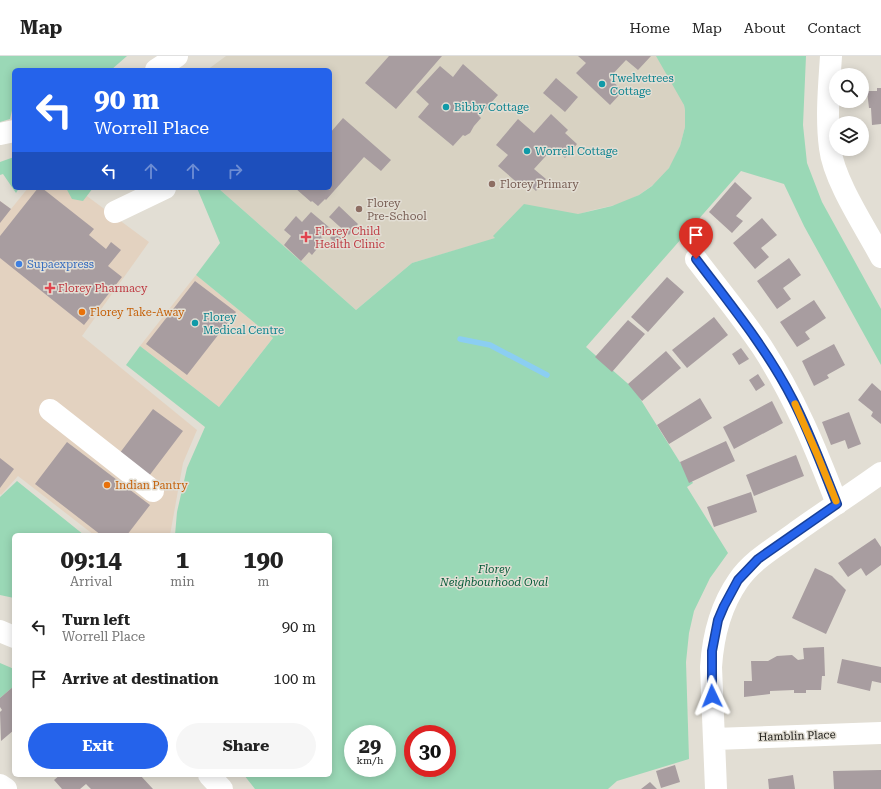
<!DOCTYPE html>
<style>
body{margin:0;font-family:"Roboto Serif",serif;background:#f6f6f6;color:#222;height:100vh;display:flex;flex-direction:column;font-size:15px;white-space:nowrap}
*{box-sizing:border-box;margin:0}
p{font-size:13px;color:#767676}
.icon{flex:none;width:22px;height:22px;fill:none;stroke:currentColor;stroke-width:2;stroke-linecap:round;stroke-linejoin:round}
.map{position:relative;flex:1;overflow:hidden}
.details{position:absolute;left:12px;top:477px;width:320px;height:244px;display:flex;flex-direction:column;background:#fff;border-radius:6px;box-shadow:0 2px 10px #0003}
.details>*{flex:none}
.guide{position:absolute;left:12px;top:12px;width:320px;height:122px;border-radius:6px;box-shadow:0 2px 10px #0003;background:#2563eb;color:#fff;overflow:hidden}
.fabs{position:absolute;left:829px;top:12px;display:grid;gap:8px}
.fabs a{display:grid;place-items:center;width:40px;height:40px;border-radius:50%;background:#fff;box-shadow:0 2px 10px #0003;font-size:20px}
.speed{position:absolute;left:344px;top:669px;display:flex;gap:8px;font-size:20px;font-weight:700;text-align:center}
.speed>*{display:grid;place-content:center;width:52px;height:52px;border-radius:50%;background:#fff;box-shadow:0 2px 10px #0003;line-height:1}
.speed small{font-size:10px;font-weight:400}
.speed .limit{border:6px solid #d22;background:#fff;color:#111}
.pin{position:absolute;display:grid;place-items:center;width:34px;height:34px;color:#fff;margin:-41px -17px;border-radius:50% 50% 50% 0;rotate:-45deg;box-shadow:0 0 4px #0007}
.pin .icon{rotate:45deg}
.me{position:absolute;width:44px;margin:-22px;rotate:358deg;stroke-linejoin:round;filter:drop-shadow(0 0 3px #0008)}
.turn{display:flex;align-items:center;gap:14px;height:84px;padding:0 16px;font-size:18px}
.turn .icon{width:52px;height:52px;stroke-width:2.5}
.turn b{display:block;font-size:28px;line-height:34px}
.lanes{display:flex;align-items:center;height:38px;padding:0 16px;background:#0003;justify-content:center;gap:20px;direction:ltr}
.lanes .off{opacity:.35}
.eta{display:flex;justify-content:space-evenly;align-items:center;height:68px;text-align:center}
.eta b{font-size:24px;font-weight:700;line-height:28px}
.cta{display:flex;gap:8px;margin-top:auto;padding:8px 16px}
.cta a{flex:1;height:46px;border-radius:24px;background:#2563eb;color:#fff;font-size:16px;font-weight:700;line-height:46px;text-align:center}
.cta a+a{background:#f6f6f6;color:#222}
ul{padding:0;list-style:none}
li{display:flex;align-items:center;gap:12px;height:52px;padding:0 16px}
li div{flex:1}
li b{display:block;font-size:15px}
li em{font-style:normal}
header{display:flex;align-items:center;gap:24px;box-sizing:border-box;height:56px;padding:0 20px;background:#fff;border-bottom:1px solid #e0e0e0}
header strong{font-size:19px}
nav{display:flex;gap:22px;margin-inline-start:auto;font-size:14px}
.map>svg:first-child{display:block}
</style>
<header>
<strong>Map</strong>
<nav><a>Home</a><a>Map</a><a>About</a><a>Contact</a></nav>
</header>
<div class="map">
<svg width="881" height="733" viewBox="0 0 881 733">
<rect width="100%" height="100%" fill="#e2ded4"/>
<path fill="#e3d2c0" d="M28,132H76L149,186L82,280L197,374L183,407L170,479H94L18,420L1,439L0,438V145L11,153Z
M196,219L273,282L219,351L140,290Z"/>
<path fill="#d8d2c2" d="M226,0H663L681,35L685,54V71L680,90L672,108L660,124L639,139L620,148L593,154L412,207L356,254L218,132H330V14H207Z"/>
<path fill="#9ad8b6" fill-rule="evenodd" d="M0,0H127L111,14H14V46L10,63L0,66Z
M656,0H806L803,69L807,107L822,146L881,253V309L804,170L784,128L741,115L586,291L634,333L693,427L687,431L728,497L710,522L694,555L689,577L686,606L689,703L617,725L608,733H255L244,719H330V479H175L177,456L187,412L205,371L126,309L140,290L219,351L273,282L196,219L220,187L197,132H218L356,254L412,207L495,182L493,180L524,148L578,158L612,150L639,139L652,130L669,112L680,90L685,71V54L684,49ZM353,678H387V712H353ZM413,678H447V712H413Z
M14,101V132H19L16,137L3,118L0,119V106Z
M66,132H93L83,145L72,143Z
M17,425L84,479H14V542L0,539V441Z
M0,607L14,613V630L0,642Z"/>
<g fill="none" stroke-linecap="round" stroke-linejoin="round">
<path stroke="#8bcef2" stroke-width="5.5" d="M460,283L490,289L547,319"/>
</g>
<path fill="#a89da0" d="M389,0H442L396,53L365,27Z
M578,0H651L638,14L626,4L609,22L623,35L610,49L576,17L586,7Z
M463,8L498,39L479,60L481,62L474,70L470,77L465,80L463,79L453,90L418,61L429,48L416,36L440,10L453,21Z
M556,22L578,41L565,56L543,37Z
M877,32H881V68L872,69L871,52H869L867,35H877Z
M551,58L568,74L565,77L577,88L565,102L554,91L534,113L546,123L536,135L524,124L520,129L498,110L508,99L496,89L518,63L534,77Z
M343,62L391,104L381,115L364,101L326,144L325,143L318,150L312,145L311,146L295,132H330V77Z
M735,126L752,142L736,160L743,165L732,177L709,156Z
M38,132H42L94,173L89,179L106,193L111,186L121,194L108,210L122,221L84,269L0,202V180Z
M0,145L11,153L0,167Z
M339,150L358,168L349,179L329,161Z
M311,156L330,172L321,181L324,184L312,199L309,196L301,205L284,189L291,180L284,174L296,160L302,166Z
M762,162L777,179L761,192L769,201L755,213L733,187Z
M335,176L344,185L339,190L330,182Z
M789,202L801,219L783,232L791,243L777,253L757,225Z
M667,221L684,236L648,276L631,261Z
M195,225L236,256L187,319L146,288Z
M814,244L826,262L805,276L810,283L797,291L780,266Z
M714,261L728,279L687,312L672,294Z
M628,264L645,278L612,316L595,301Z
M834,288L845,309L827,319L829,322L814,330L802,305Z
M741,292L749,303L739,309L732,298Z
M666,295L681,312L642,345L628,328Z
M758,318L765,329L756,335L749,324Z
M872,327L881,335V368L871,360L873,356L858,344Z
M700,342L712,362L669,388L657,369Z
M772,345L783,367L734,393L723,371Z
M153,353L183,375L149,420L119,398Z
M849,356L861,388L848,393L845,384L831,389L822,366Z
M726,385L735,405L689,427L680,406Z
M67,386L150,449L127,479H101L35,428Z
M796,399L804,420L754,440L746,419Z
M0,402L14,413L0,432Z
M751,436L757,456L714,471L707,451Z
M875,482L881,491V509L866,520L861,512L848,521L838,507Z
M815,512L832,520L846,534L826,578L792,562Z
M824,591L825,620H822L821,634H806V637H794V634L770,635V638L744,641V625H752L751,605H768L777,600L792,599L798,604L804,603L803,592Z
M842,603L881,611V627L872,625L870,635L837,627Z
M14,630V674L1,685L0,656L2,654L0,651V642Z
M675,709L680,726L661,732L656,715Z
M881,714V733H834L833,715Z
M60,719H140L153,733H91L86,728L80,733H62L54,724Z
M793,719L795,733H769L768,723Z
M650,726L657,733H641Z"/>
<g fill="none" stroke-linecap="round" stroke-linejoin="round">
<path stroke="#fff" stroke-width="22" d="M831,0C829,31 826,62 830,92C834,125 865,171 881,201
M156,14L177,0
M0,78L14,75
M115,156L165,132
M696,203C718,232 742,261 762,291C794,340 816,393 837,448
M50,354L153,435
M0,575L14,581
M714,683L881,677
M209,719L222,733
M0,729L6,733
M716,733L711,611C713,580 720,551 738,525C752,504 776,491 796,476C824,456 853,437 881,417"/>
</g>
<g fill="none" stroke-linecap="round" stroke-linejoin="round">
<defs>
<path id="route" d="M696,203C730,248 767,293 793,344C810,377 823,413 837,448L758,503L738,524L724,550L718,564L712,595V640"/>
</defs>
<use href="#route" stroke="#184099" stroke-width="10"/>
<use href="#route" stroke="#2563eb" stroke-width="7"/>
<path stroke="#f59e0b" stroke-width="7" d="M795,348L817,398L836,445"/>
</g>
<g fill="#0f9aa8" stroke="#e2ded4" stroke-width="1.5">
<circle cx="602" cy="28" r="4"/>
<circle cx="446" cy="51" r="4"/>
<circle cx="527" cy="95" r="4"/>
<circle cx="195" cy="267" r="4"/>
</g>
<g fill="#8d6e63" stroke="#e2ded4" stroke-width="1.5">
<circle cx="492" cy="128" r="4"/>
<circle cx="359" cy="153" r="4"/>
</g>
<g fill="#e0444e" stroke="#e2ded4" stroke-width="1.5">
<path d="M304 175h4v4h4v4h-4v4h-4v-4h-4v-4h4z"/>
<path d="M48 226h4v4h4v4h-4v4h-4v-4h-4v-4h4z"/>
</g>
<circle fill="#3f7fe0" stroke="#e2ded4" stroke-width="1.5" cx="19" cy="208" r="4"/>
<g fill="#e8710a" stroke="#e2ded4" stroke-width="1.5">
<circle cx="82" cy="256" r="4"/>
<circle cx="107" cy="429" r="4"/>
</g>
<g text-anchor="middle" dominant-baseline="central" stroke-width="3" stroke-linejoin="round" paint-order="stroke">
<g font-size="11" fill="#0d838f" stroke="#e2ded4" text-anchor="start">
<text x="610" y="22">Twelvetrees<tspan x="610" dy="13">Cottage</tspan></text>
<text x="454" y="51">Bibby Cottage</text>
<text x="535" y="95">Worrell Cottage</text>
<text x="203" y="261">Florey<tspan x="203" dy="13">Medical Centre</tspan></text>
</g>
<g font-size="11" fill="#785e54" stroke="#e2ded4" text-anchor="start">
<text x="500" y="128">Florey Primary</text>
<text x="367" y="147">Florey<tspan x="367" dy="13">Pre-School</tspan></text>
</g>
<g font-size="11" fill="#be3a42" stroke="#e2ded4" text-anchor="start">
<text x="315" y="175">Florey Child<tspan x="315" dy="13">Health Clinic</tspan></text>
<text x="58" y="232">Florey Pharmacy</text>
</g>
<g font-size="11" fill="#366cbe" stroke="#e2ded4" text-anchor="start">
<text x="27" y="208">Supaexpress</text>
</g>
<g font-size="11" fill="#c56008" stroke="#e2ded4" text-anchor="start">
<text x="90" y="256">Florey Take-Away</text>
<text x="115" y="429">Indian Pantry</text>
</g>
<g font-size="11" font-style="italic" fill="#075b3a" stroke="#e2ded4">
<text x="494" y="513">Florey<tspan x="494" dy="13">Neighbourhood Oval</tspan></text>
</g>
<g font-size="11" fill="#1c1b17" stroke="#e2ded4">
<text transform="translate(797 680) rotate(-2)">Hamblin Place</text>
</g>
</g>
</svg>
<div class="fabs">
<a><svg class="icon" aria-label="search" viewBox="0 0 24 24"><circle cx="10" cy="10" r="6"/><path d="M15 15l6 6"/></svg></a>
<a><svg class="icon" aria-label="layers" viewBox="0 0 24 24"><path d="M12 4l9 5-9 5-9-5zM3 14l9 5 9-5"/></svg></a>
</div>
<div class="speed"><div>29<small>km/h</small></div><div class="limit">30</div></div>
<div class="pin" style="left:696px;top:203px;background:#d93025"><svg class="icon" aria-label="arrive" viewBox="0 0 24 24"><path d="M6 21V4h12l-3 4 3 4H6"/></svg></div>
<svg class="me" style="left:712px;top:640px" viewBox="-20 -20 40 40"><path d="M0-17L14 15 0 8-14 15z" fill="#2563eb" stroke="#fff" stroke-width="4"/></svg>
<div class="guide">
<div class="turn"><svg class="icon" aria-label="left" viewBox="0 0 24 24"><path d="M17 20v-9H6M10 6l-5 5 5 5"/></svg><div><b>90 m</b>Worrell Place</div></div>
<div class="lanes"><svg class="icon" aria-label="left" viewBox="0 0 24 24"><path d="M17 20v-9H6M10 6l-5 5 5 5"/></svg><svg class="icon off" aria-label="ahead" viewBox="0 0 24 24"><path d="M12 20V5M6 11l6-6 6 6"/></svg><svg class="icon off" aria-label="ahead" viewBox="0 0 24 24"><path d="M12 20V5M6 11l6-6 6 6"/></svg><svg class="icon off" aria-label="right" viewBox="0 0 24 24"><path d="M7 20v-9h11M14 6l5 5-5 5"/></svg></div>
</div>
<section class="details">
<div class="eta">
<div><b>09:14</b><p>Arrival</p></div>
<div><b>1</b><p>min</p></div>
<div><b>190</b><p>m</p></div>
</div>
<ul>
<li><svg class="icon" aria-label="left" viewBox="0 0 24 24"><path d="M17 20v-9H6M10 6l-5 5 5 5"/></svg><div><b>Turn left</b><p>Worrell Place</p></div><em>90 m</em></li>
<li><svg class="icon" aria-label="arrive" viewBox="0 0 24 24"><path d="M6 21V4h12l-3 4 3 4H6"/></svg><div><b>Arrive at destination</b></div><em>100 m</em></li>
</ul>
<div class="cta"><a>Exit</a><a>Share</a></div>
</section>
</div>
